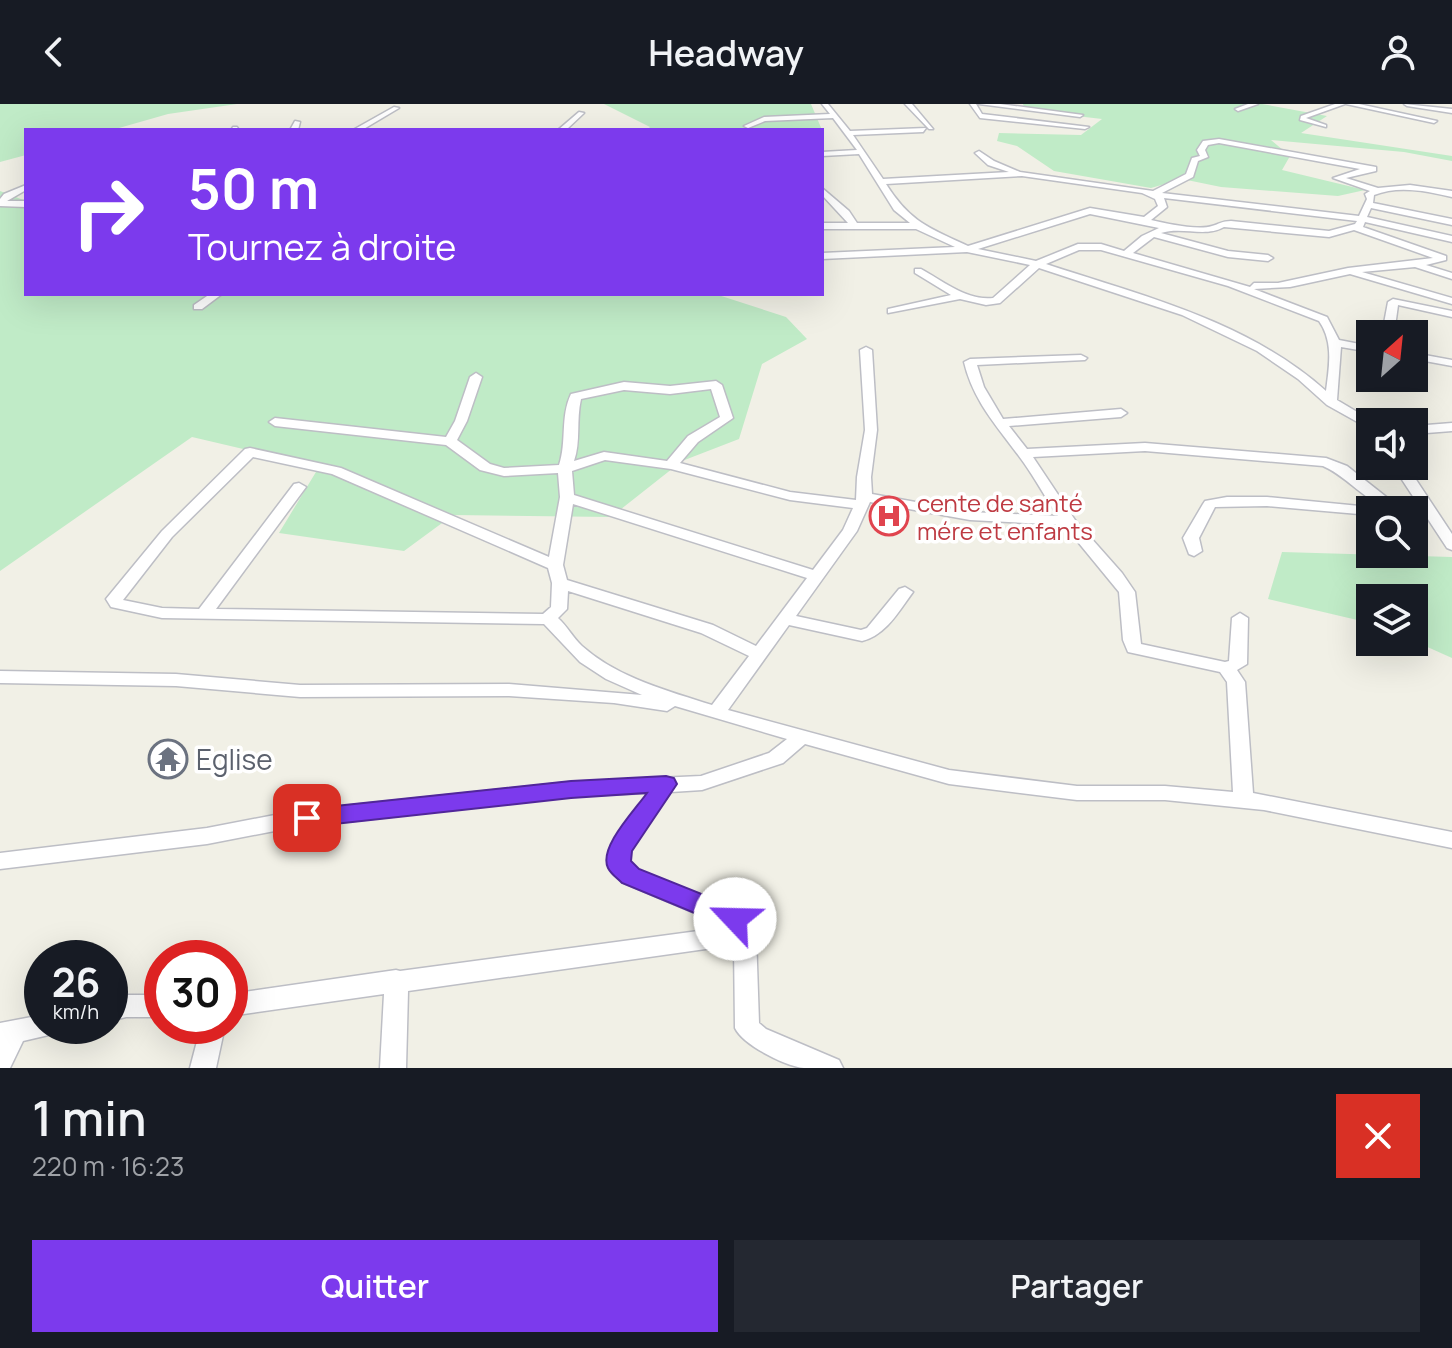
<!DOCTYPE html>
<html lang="fr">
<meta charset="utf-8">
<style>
body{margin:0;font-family:Manrope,sans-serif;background:#242831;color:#f1f3f6;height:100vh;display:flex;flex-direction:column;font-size:30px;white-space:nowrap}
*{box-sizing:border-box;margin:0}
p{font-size:26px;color:#9ea1a6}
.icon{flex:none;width:44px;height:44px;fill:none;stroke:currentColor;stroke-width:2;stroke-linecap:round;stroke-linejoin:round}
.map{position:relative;height:964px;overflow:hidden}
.details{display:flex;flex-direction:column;background:#171b24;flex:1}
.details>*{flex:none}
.guide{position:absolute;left:24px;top:24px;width:800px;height:168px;border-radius:0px;box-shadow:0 8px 32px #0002;background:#7c3aed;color:#fff;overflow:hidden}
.needle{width:52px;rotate:27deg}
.controls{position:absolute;left:1356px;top:216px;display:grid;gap:16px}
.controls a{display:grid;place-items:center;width:72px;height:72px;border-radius:0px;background:#171b24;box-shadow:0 8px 32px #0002;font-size:40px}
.speed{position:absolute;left:24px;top:836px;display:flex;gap:16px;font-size:40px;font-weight:700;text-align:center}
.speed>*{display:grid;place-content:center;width:104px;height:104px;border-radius:50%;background:#171b24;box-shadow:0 8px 32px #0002;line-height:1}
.speed small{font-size:20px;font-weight:400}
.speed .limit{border:12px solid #d22;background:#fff;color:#111}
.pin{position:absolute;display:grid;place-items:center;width:68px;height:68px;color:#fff;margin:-34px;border-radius:16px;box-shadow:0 4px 12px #0006}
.me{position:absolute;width:88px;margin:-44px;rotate:294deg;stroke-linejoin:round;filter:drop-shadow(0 0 6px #0008)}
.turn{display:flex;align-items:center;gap:28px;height:168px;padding:0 32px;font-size:36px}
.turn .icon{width:104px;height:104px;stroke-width:2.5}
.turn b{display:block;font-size:56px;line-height:68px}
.round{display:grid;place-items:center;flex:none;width:84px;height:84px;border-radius:0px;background:#242831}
.headline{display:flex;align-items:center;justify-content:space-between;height:136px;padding:0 32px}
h1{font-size:48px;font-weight:600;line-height:60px}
.cta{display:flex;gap:16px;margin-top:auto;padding:16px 32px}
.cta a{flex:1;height:92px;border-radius:0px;background:#7c3aed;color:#fff;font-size:32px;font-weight:600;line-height:92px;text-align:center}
.cta a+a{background:#242831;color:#f1f3f6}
header{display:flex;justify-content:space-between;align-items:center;height:104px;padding:0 32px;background:#171b24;font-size:36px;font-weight:600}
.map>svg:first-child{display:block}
</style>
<header><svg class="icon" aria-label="back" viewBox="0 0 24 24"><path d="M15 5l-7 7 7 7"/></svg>Headway<svg class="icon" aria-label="person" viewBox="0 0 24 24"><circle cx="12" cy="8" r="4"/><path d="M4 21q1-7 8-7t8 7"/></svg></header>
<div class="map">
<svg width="1452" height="964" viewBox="0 0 1452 964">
<rect width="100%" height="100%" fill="#f1f0e6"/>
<path fill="#c0ebc7" d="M0,0H237L168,10L112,26H26V51L0,58Z
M604,0H811L822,26H647L650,23Z
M1023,0H1262L1327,12L1301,29L1452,52V57L1404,48L1271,36L1290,52L1282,66L1365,86L1338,92L1221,83L1182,75L1151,84L1054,67L1017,42L997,37L999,29L1081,31L1102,15L1025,6Z
M0,87L26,97V190H715L786,213L807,235L762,260L739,335L682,357L611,413L453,411L404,447L279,429L319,363L192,333L0,467Z
M1282,448L1452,453V554L1414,537V494H1370V519L1268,495Z"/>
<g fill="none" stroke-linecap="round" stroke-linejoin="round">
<defs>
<path id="street" d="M822,0H828L850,27L926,24L923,28L853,31L883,75L1009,68L988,61L975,49L979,47L994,57L1020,68L1153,87L1186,70L1192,54L1200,52L1197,46L1203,37L1219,35L1376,63V67L1346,74L1378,84L1410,81L1452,87V93C1427,87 1398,81 1374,91L1373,99L1452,115V121L1371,104L1367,113L1452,132V138L1365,118L1363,123L1446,152V156L1426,161L1452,169V175L1415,163L1362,168L1452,194V200L1350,170L1290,183L1254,185L1327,213L1339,236L1370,242V248L1341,243L1337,296L1374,318H1370V325L1327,301L1298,275L1257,247L1182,211L1039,164L1000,199L986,201L960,195L888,209V205L951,191L915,169V165H921C943,177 967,197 993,194L1030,161L967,148L822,155V149L955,143L916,125H822V119H848L822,91V84L849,107L857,119H910L894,106L859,50L822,52V48L857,46L833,14L765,17L748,24L744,22L764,13L830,10ZM1219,39L1360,65L1333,74L1370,87L1365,90L1367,95L1359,112L1162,89L1193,73L1198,57L1208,53L1205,46L1208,41ZM1022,72L1142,89L1155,95L1158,102L1144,113L1090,104L968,142C929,124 910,118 886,80ZM1164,94L1357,117L1355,120L1329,127L1231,117C1222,117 1219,120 1212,122C1198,127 1165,119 1151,116L1167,103ZM1090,110L1159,124L1142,132L1124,147L1101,140H1078L1036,157L978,145ZM1224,123L1329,133L1354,126L1433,154L1348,164L1278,179H1254L1250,183L1133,149L1154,133L1228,153L1268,157L1273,154L1268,151L1228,147L1161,129C1182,122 1205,134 1224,123ZM1079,146H1101L1228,182L1319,217C1334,238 1329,263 1326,287C1248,217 1143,192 1046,160Z
M905,0H912L933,25H929Z
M970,0H976L982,10L1089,23L1085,25L980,14Z
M979,0H1000L1083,11L1080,13Z
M1248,0H1258L1238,7L1235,5Z
M1335,0H1345L1306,14L1326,21V23L1300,16L1301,12Z
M1346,0H1359L1437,17L1434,19Z
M1404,0L1452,5V9L1407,2Z
M394,3L399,4L362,26H353Z
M579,8L584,9L566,26H558Z
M295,17L300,18L298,26H290Z
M233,23H237L239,26H231Z
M26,81V86L7,97H26V103L0,102V95L4,90Z
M210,190H222L202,205H194V201Z
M1393,195L1452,207V213L1398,201L1394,230H1382L1388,198Z
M866,243L872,246L877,326L871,373L872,390L970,408L1058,412C1046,395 1036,376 1024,359C1000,325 974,300 964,258L970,255L1081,251L1087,254L1085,256L977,261L984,283L1003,315L1121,305L1127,309L1121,313L1009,322L1027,345L1145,339L1326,354L1347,362L1399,403L1401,406C1371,406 1351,374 1323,362L1145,347L1033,353L1075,416L1122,469L1135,488L1141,540L1225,558L1229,557L1232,514L1240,509L1248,514L1247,560L1237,566L1245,578L1253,689L1452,728V744L1264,706L1165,696H1077L949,680L805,640L783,659L702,686L671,688L630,746V758L638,766L743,808L756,830L759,919L766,925L839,956L843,964C830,964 817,964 804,964C785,962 743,941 735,924L734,841L408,887L406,964H380L384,890L230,912V890L396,866L400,867L728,823L622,778C618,774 612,768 610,763C602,743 637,705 649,689L571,692L353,717L285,725L207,740L0,765V749L207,724L285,709L353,701L571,678L701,672L769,649L787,635L675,602L667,607L614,599L509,592L300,593L176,582L0,579V567L176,570L300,581L509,580L642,591L606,575L580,558L544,520L162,514L111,503L106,495L162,427L245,345L250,344L341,364L549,453L560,393L558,369L504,372L480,366L446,341L275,322L269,318L275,314L446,333L455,317L470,273L476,269L482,273L467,317L457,336L490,360L504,364L559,361C567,338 560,313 571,290L624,278L670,282L716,277L722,281L733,314L698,338L680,359L790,388L856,396L857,373L865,326L860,246ZM711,285L720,313L688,332L667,357L604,348L574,357C581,338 576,316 581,295L624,286L670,290ZM253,353L332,370L548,464L552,479L551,503L543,510L216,505L306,383L299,379L294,380L199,505L162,504L123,496L172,433ZM605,356L671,365L790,396L853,404L843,426L813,466L574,391L572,367ZM870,398L970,416L1064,421L1119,488L1123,536L1128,548L1220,568L1227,578L1233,688L1165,682H1077L949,666L728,606L789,521L862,537C886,531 899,507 913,488L905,483L899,485L867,524L861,526L796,512L857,427ZM573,400L807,474L756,542L713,521L567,476L563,461ZM568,487L701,529L749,552L712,601C668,587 618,574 582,542C573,534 568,523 558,514L567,505Z
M1414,249L1452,256V262L1414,255Z
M1452,319V327L1414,330V322Z
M1393,362H1407L1452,430V446L1447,444Z
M1227,393H1267L1370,403L1377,406H1370V411L1267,402L1215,403L1199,434L1202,447L1194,452L1189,450L1183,434L1203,400L1205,397Z
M126,891H162V913H126L110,917V895Z
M42,911V922H56L53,930L23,937L10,964H0V919Z
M201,922H225L216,964H190Z"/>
</defs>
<use href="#street" stroke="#bdbec5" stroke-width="3"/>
<use href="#street" fill="#fff" fill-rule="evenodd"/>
</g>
<path fill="#7c3aed" stroke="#51269a" stroke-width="2" d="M666,672L674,674L677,680L632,747L631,757L639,765L744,807L748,815L744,822L735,825L726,822L622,779C617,774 611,770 608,764C598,744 635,706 647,689L571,694L307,723L299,720L296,714L299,708L307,705L571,677Z"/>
<defs>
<symbol id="hospital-ring" viewBox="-11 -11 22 22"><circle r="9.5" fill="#fff" stroke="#e0444e" stroke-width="1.5"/><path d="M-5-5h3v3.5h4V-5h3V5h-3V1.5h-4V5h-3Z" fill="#e0444e"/></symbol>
<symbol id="temple-ring" viewBox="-11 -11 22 22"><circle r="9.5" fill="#fff" stroke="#6b7280" stroke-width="1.5"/><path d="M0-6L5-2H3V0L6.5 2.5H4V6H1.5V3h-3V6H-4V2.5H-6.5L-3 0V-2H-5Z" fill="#6b7280"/></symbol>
</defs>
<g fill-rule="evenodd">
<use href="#hospital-ring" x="867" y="390" width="44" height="44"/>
<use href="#temple-ring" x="146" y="633" width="44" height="44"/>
</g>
<g text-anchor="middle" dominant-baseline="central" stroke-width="7" stroke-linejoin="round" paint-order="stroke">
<g font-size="24" fill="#be3a42" stroke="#fff" text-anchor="start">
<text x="917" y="398">cente de santé<tspan x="917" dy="28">mére et enfants</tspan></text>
</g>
<g font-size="28" fill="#5b616d" stroke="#fff" text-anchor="start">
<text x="196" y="655">Eglise</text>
</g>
</g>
</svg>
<div class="controls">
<a><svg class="needle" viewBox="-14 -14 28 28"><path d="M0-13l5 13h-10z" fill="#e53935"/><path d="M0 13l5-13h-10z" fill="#9ea1a6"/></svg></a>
<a><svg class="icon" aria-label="sound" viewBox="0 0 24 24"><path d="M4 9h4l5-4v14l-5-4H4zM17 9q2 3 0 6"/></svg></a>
<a><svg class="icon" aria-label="search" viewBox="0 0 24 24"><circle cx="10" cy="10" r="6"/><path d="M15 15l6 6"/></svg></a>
<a><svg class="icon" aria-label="layers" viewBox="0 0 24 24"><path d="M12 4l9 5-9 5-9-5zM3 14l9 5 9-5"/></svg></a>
</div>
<div class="speed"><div>26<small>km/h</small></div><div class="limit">30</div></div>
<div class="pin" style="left:307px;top:714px;background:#d93025"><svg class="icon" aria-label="arrive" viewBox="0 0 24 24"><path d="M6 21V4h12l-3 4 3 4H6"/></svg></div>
<svg class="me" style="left:735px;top:815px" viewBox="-20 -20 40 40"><circle r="19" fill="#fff"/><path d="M0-13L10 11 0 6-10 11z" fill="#7c3aed"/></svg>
<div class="guide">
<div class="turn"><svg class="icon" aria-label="right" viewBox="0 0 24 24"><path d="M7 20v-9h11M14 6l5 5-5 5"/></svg><div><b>50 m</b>Tournez à droite</div></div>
</div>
</div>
<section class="details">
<div class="headline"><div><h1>1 min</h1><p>220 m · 16:23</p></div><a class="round" style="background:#d93025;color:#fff"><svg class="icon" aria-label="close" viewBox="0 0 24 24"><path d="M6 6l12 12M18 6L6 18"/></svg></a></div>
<div class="cta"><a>Quitter</a><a>Partager</a></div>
</section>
